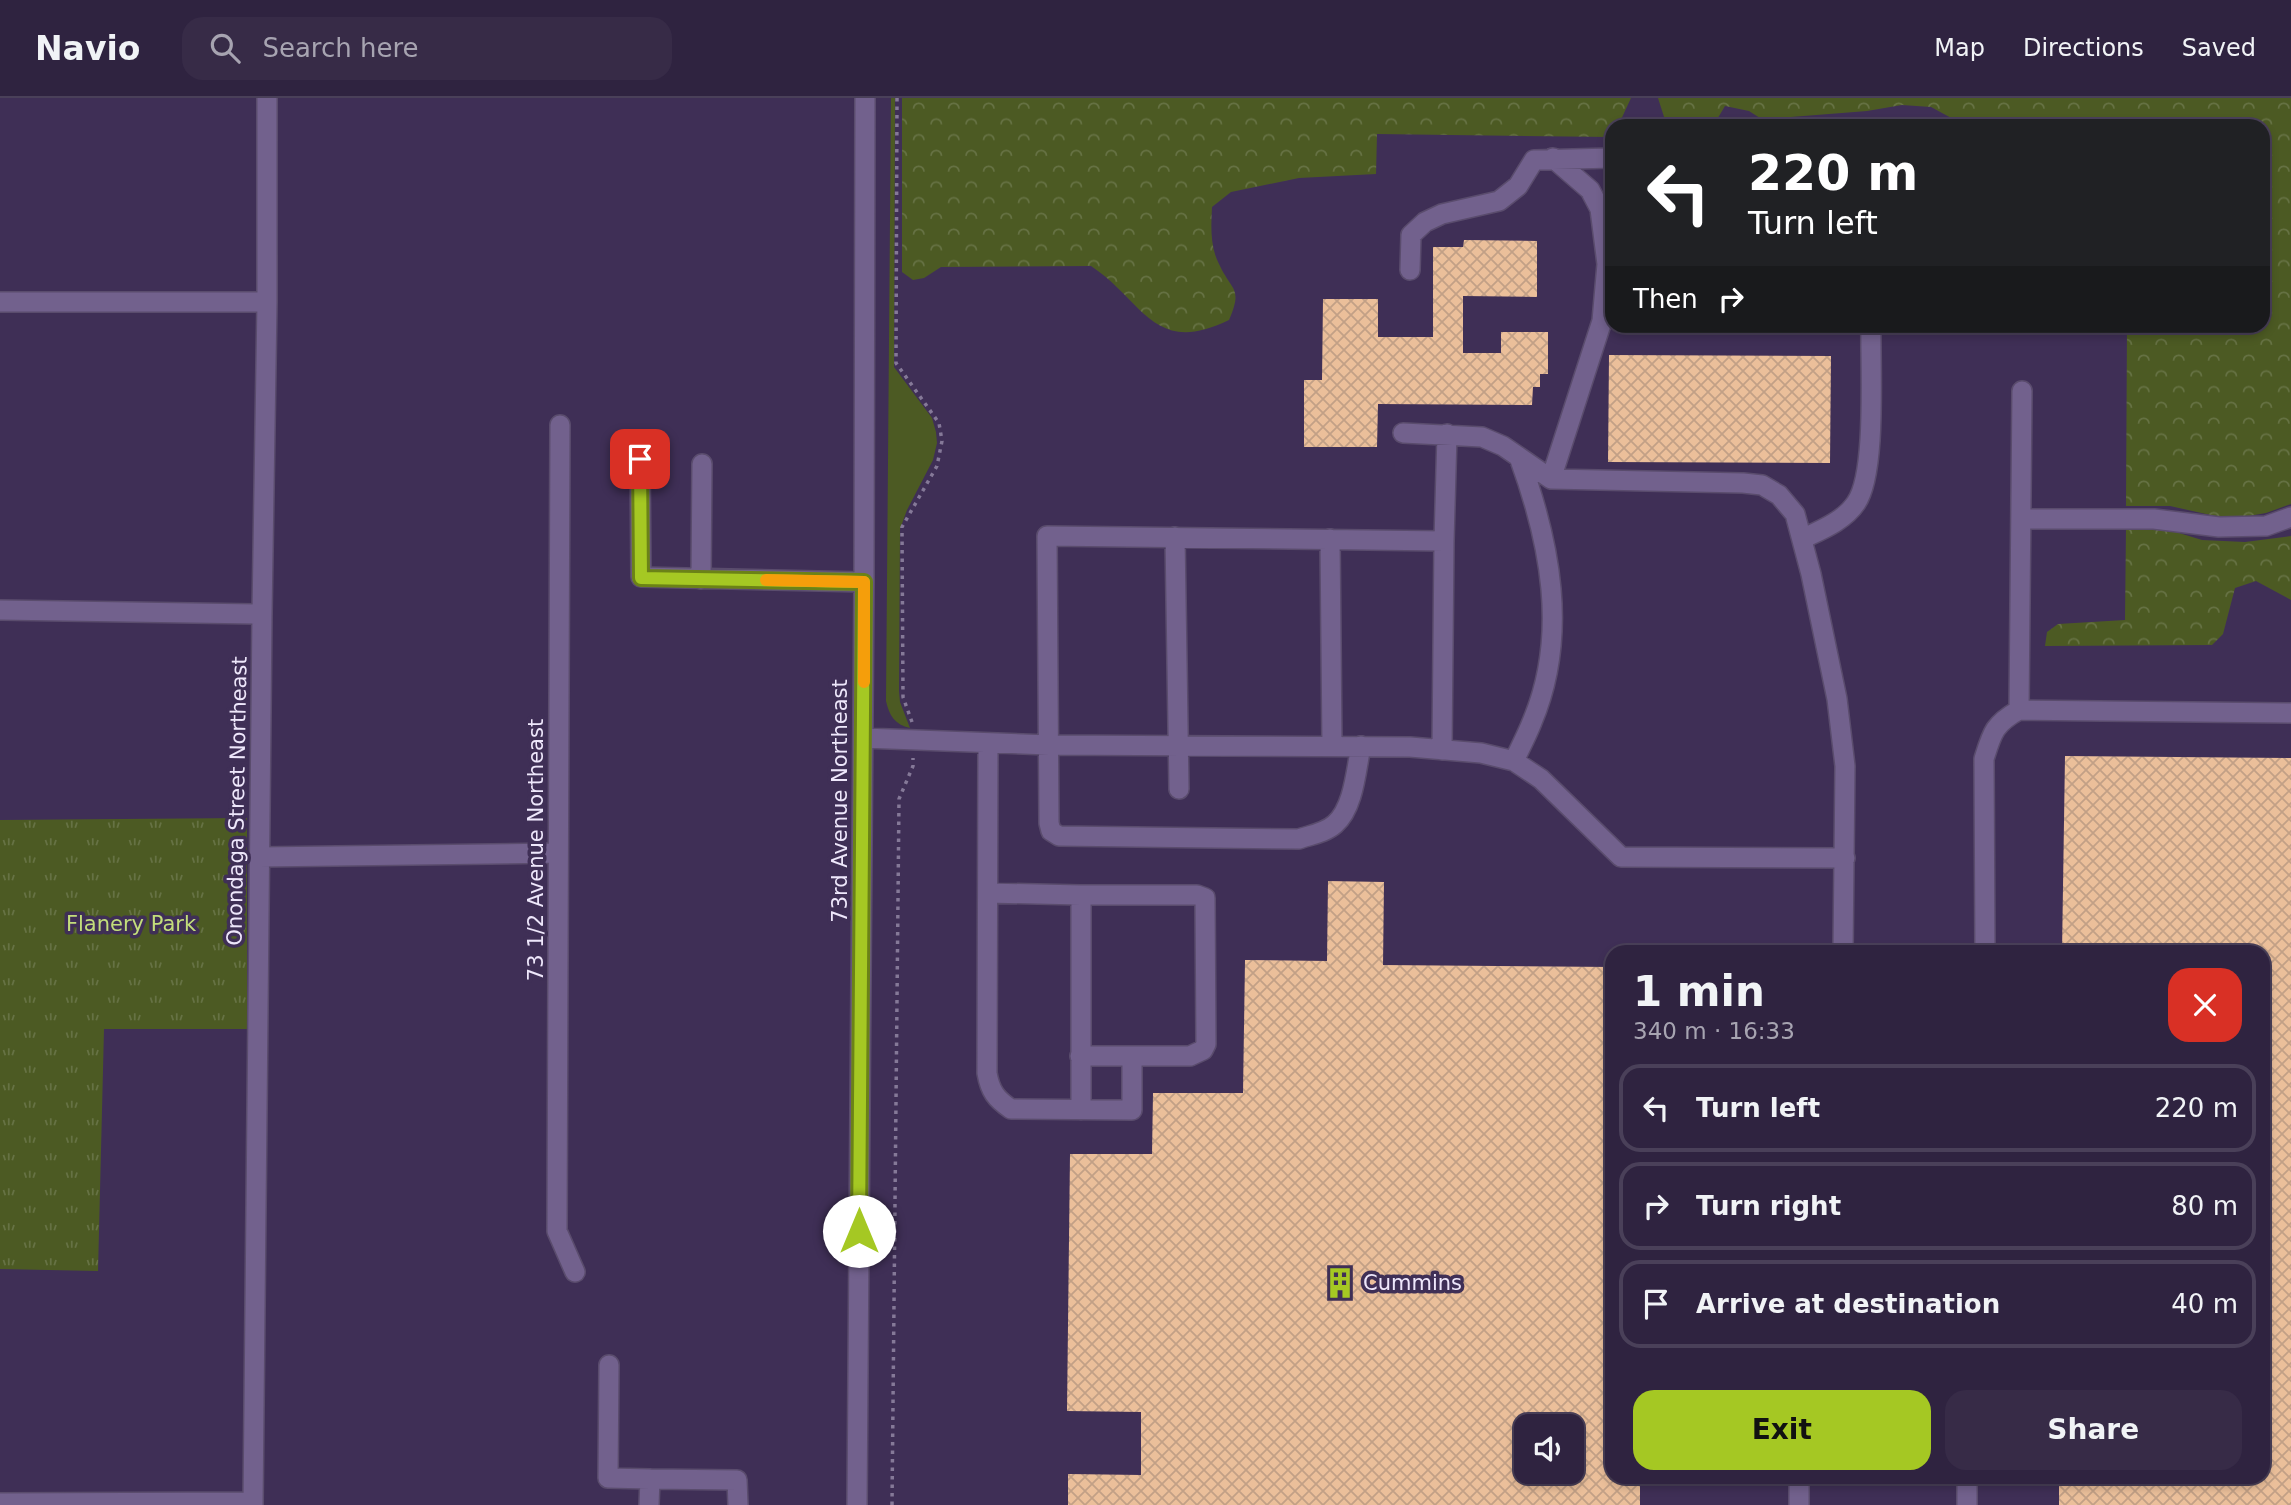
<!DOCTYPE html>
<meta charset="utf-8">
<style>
body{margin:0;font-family:"DejaVu Sans",sans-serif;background:#372b47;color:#f1f3f6;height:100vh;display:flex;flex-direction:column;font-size:26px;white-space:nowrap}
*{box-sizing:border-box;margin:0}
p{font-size:23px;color:#a7a4b1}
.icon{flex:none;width:38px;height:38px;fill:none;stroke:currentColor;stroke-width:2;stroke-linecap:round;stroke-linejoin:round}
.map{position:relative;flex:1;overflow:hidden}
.panel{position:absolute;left:1605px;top:847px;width:665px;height:539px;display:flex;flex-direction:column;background:#2f2340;border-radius:21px;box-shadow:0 4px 10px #0003,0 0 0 2px #4a4059}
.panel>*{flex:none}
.guide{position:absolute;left:1605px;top:21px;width:665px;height:214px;border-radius:21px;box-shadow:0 4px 10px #0003,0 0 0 2px #4a4059;background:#202124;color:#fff;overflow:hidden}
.fabs{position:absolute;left:1514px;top:1316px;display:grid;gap:14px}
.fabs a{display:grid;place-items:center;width:70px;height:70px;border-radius:14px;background:#2f2340;box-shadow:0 4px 10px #0003,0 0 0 2px #4a4059;font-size:35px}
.pin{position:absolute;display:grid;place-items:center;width:60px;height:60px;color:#fff;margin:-30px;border-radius:14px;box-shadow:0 4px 10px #0006}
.me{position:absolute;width:77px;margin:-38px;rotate:0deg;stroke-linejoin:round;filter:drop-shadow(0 0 5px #0008)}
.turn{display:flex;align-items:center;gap:24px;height:147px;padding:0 28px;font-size:32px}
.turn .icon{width:91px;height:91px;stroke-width:2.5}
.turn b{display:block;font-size:49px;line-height:60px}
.then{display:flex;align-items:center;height:66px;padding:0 28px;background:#0003;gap:14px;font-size:26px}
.round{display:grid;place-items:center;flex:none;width:74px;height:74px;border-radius:21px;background:#372b47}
.head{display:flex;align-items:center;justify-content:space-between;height:119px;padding:0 28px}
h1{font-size:42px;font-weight:800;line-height:52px}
.primary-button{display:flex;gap:14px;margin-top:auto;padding:14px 28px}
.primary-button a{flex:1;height:80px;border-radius:21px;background:#a5c823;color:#111;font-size:28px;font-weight:800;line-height:80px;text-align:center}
.primary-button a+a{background:#372b47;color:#f1f3f6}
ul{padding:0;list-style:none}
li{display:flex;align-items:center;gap:21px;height:88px;margin:0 14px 10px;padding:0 14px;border:4px solid #4a4059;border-radius:21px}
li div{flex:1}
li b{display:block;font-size:26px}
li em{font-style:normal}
header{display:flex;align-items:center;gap:42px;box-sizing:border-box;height:98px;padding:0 35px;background:#2f2340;border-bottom:2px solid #4a4059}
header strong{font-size:33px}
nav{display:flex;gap:38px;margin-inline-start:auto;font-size:24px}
.search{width:490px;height:63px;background:#372b47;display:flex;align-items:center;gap:18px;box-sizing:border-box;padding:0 24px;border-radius:21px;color:#a7a4b1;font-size:26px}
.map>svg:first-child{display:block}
</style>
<header>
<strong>Navio</strong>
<div class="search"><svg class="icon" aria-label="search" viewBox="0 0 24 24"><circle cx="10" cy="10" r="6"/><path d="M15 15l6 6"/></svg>Search here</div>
<nav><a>Map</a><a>Directions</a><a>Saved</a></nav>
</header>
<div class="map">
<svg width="2291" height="1407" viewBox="0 0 2291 1407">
<defs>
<pattern id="forest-crowns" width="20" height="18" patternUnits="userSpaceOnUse" patternTransform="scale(1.75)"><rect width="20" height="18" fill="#4c5a23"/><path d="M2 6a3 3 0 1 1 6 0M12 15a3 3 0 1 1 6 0" fill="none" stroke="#667244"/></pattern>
<pattern id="park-tufts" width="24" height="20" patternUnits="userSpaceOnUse" patternTransform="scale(1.75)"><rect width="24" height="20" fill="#4c5a23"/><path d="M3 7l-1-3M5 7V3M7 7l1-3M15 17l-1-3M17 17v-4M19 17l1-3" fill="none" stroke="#667244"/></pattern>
<pattern id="building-cross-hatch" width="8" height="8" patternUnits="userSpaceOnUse" patternTransform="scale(1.75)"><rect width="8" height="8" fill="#ebbf9a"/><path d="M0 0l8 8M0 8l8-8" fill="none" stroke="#c2a086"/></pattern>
</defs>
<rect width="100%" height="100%" fill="#3f2f56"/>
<path fill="#4c5a23" d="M891,0H895L894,269L932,320L936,334L937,345L933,362L907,412L900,431L899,593L900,604L910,630C895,627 889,617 886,603Z"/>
<path fill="url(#forest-crowns)" d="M902,0H1631L1618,28H1612V39L1377,36L1376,76L1299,80L1231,94L1212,109C1211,128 1210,149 1219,166C1232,194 1243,189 1229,222C1153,259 1144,203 1091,168L941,169L924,180L913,182L902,174Z
M1658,0H2291V406L2266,415L2237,420L2215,418L2170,408H2126L2127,228H2263V28H2128V25L1997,27L1955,22L1931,9L1902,7L1867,13L1777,20H1760L1749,13L1725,8L1713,28H1670L1666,25Z
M2126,430L2166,431L2202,442L2245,444L2291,438V502L2256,483L2235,490L2223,536L2212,547L2045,548L2047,534L2058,526L2125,522Z"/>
<path fill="url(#park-tufts)" d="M247,720V931H104L98,1173L0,1171V722Z"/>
<path fill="url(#building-cross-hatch)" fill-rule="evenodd" d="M1464,142L1537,143V199L1463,198V255H1501V234H1548V276H1540V289H1533L1532,307L1378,306L1377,349H1304V282H1322L1323,201H1378V239H1433V149H1463Z
M1609,257L1831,258L1830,365L1608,364Z
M2065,658L2291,660V1407H2059V1379H2263V854H2062Z
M1328,783L1384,784L1383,867L1612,869V1379H1640V1407H1068V1376L1141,1377V1314L1067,1313L1070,1056H1152L1153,995H1243L1245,862L1327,863ZM1526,1328H1572V1374H1526Z"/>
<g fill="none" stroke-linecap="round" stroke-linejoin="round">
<defs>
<path id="minor" d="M1410,172L1411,137L1425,124L1442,116L1499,103L1518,88L1534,62L1612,60
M0,204H267
M560,327L557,1133L575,1174
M1403,335L1482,339L1503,348L1551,381L1743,385L1762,387L1779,397L1795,416L1811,476L1837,601L1845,668L1843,854
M640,361L641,479L864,484
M1551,381L1602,223L1607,166L1600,111L1590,92L1553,60
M2021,421H2154L2219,429L2266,428L2291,419
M1175,439L1179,691
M1330,441L1332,648
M1802,441C1821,432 1844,423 1856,405C1877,375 1870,268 1871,228
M701,481L702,366
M0,512L262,516
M2019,612L2022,293
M863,640L1049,647L1410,649L1481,655L1514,663L1541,681L1621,759L1845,760
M988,645L987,975C990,993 996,1001 1011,1011L1132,1012V958
M1361,648C1356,672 1354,709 1335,726C1325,735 1310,737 1299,741L1059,738L1051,733L1049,725L1047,438L1444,443L1447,336
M1442,652L1444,443
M1514,663C1520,650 1527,637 1532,624C1569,537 1550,444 1519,359
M259,759L558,755
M988,795L1081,797
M1985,854L1984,661C1992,635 1994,626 2019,612L2291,615
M1080,958H1190L1203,952L1206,946L1205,800L1197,797H1081V1012
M609,1267L608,1380L650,1381L649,1407
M650,1381L737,1382L738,1407
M0,1405L253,1404
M253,1407L262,516L267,204V0
M857,1407L864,484L865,0
M1799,1407V1379
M1967,1407V1379"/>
</defs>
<use href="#minor" stroke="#5a4c6d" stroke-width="22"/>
<path stroke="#857998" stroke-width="3.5" stroke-dasharray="3.5 5" stroke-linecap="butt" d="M897,0L896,265L939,325L942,343L937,368L902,429L903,599L912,624
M892,1407L899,701L913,668V660"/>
<use href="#minor" stroke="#72618d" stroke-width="19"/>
</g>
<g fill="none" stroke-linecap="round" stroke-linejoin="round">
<defs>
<path id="route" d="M640,361L641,480L864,484L859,1133"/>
</defs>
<use href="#route" stroke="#6b8217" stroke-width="18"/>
<use href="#route" stroke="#a5c823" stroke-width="12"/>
<path stroke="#f59e0b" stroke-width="12" d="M766,482L864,484V584"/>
</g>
<defs>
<symbol id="building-bare" viewBox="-9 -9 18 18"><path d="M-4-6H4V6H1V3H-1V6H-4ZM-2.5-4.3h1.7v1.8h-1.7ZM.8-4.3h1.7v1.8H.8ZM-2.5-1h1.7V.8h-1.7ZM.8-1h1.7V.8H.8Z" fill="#a5c823" stroke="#3f2f56" stroke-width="2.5" paint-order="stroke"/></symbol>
</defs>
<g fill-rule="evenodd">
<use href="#building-bare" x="1318" y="1163" width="44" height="44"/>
</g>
<g text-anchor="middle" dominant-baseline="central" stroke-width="7" stroke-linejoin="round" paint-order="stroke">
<g font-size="21" fill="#eee7fb" stroke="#3f2f56">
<text transform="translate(237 703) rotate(-89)">Onondaga Street Northeast</text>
<text transform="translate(840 703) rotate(-90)">73rd Avenue Northeast</text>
<text transform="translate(536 752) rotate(-90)">73 1/2 Avenue Northeast</text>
</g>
<g font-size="21" fill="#c3de7b" stroke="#3f2f56">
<text x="131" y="826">Flanery Park</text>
</g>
<g font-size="21" fill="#eee7fb" stroke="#3f2f56" text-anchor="start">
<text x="1363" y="1185">Cummins</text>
</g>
</g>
</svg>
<div class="fabs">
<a><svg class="icon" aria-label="sound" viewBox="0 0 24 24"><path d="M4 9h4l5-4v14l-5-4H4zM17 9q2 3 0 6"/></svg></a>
</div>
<div class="pin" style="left:640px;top:361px;background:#d93025"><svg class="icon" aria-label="arrive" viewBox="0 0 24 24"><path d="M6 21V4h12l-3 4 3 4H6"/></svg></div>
<svg class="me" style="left:859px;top:1133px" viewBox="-20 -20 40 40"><circle r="19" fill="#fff"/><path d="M0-13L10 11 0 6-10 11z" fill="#a5c823"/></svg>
<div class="guide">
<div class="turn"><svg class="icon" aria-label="left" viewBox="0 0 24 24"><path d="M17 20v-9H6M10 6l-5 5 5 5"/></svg><div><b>220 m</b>Turn left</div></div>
<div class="then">Then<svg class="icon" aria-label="right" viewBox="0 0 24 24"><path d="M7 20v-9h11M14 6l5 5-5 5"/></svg></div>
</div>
<section class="panel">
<div class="head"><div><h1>1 min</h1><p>340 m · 16:33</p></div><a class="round" style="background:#d93025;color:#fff"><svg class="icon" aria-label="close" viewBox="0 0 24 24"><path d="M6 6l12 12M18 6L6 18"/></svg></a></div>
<ul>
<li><svg class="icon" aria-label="left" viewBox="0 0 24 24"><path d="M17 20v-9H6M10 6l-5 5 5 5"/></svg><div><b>Turn left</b></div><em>220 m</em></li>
<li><svg class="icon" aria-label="right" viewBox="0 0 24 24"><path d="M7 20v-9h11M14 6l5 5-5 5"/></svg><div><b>Turn right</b></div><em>80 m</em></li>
<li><svg class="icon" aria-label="arrive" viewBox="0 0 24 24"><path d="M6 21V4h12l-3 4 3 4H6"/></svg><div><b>Arrive at destination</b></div><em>40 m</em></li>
</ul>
<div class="primary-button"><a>Exit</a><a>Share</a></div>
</section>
</div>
